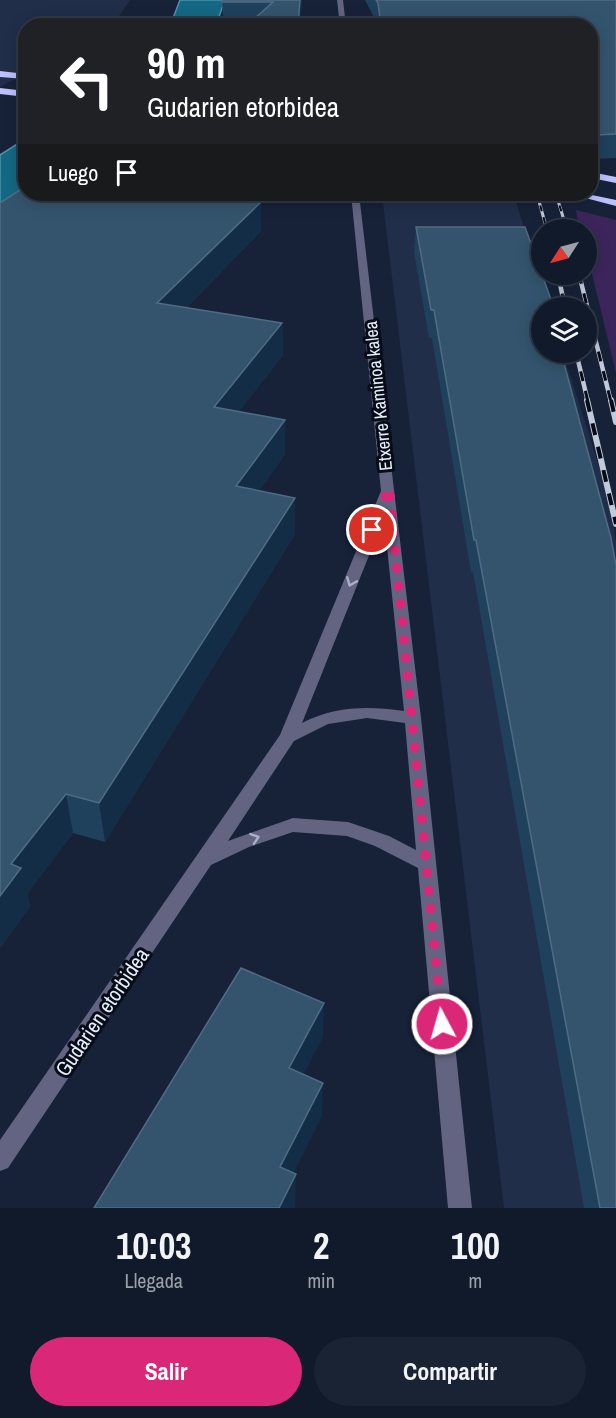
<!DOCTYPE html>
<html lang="es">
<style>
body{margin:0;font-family:"Archivo Narrow",sans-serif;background:#1a2333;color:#f1f3f6;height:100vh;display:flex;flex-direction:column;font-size:22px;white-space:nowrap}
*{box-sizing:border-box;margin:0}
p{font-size:20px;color:#9ca1a9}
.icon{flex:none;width:33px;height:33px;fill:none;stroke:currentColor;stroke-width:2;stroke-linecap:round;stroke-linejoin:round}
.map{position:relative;height:1208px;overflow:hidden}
.side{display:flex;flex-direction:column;background:#111a2b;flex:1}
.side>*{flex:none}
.top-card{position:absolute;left:18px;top:18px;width:580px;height:183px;border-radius:24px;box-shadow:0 3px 15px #0003,0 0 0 2px #303847;background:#202124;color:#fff;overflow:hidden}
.needle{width:39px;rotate:234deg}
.controls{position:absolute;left:531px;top:219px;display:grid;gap:12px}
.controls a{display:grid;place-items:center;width:66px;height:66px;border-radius:50%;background:#111a2b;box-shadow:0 3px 15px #0003,0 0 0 2px #303847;font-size:30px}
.pin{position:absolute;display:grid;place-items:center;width:51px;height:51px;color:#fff;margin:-26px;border:3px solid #fff;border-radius:50%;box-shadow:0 2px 6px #0007}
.me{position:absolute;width:66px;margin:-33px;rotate:354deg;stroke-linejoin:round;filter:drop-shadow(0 0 4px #0008)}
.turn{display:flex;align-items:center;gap:21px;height:126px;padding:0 30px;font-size:27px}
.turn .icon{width:78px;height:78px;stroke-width:2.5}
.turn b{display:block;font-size:42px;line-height:51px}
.then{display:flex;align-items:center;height:57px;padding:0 30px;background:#0003;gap:12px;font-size:22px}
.eta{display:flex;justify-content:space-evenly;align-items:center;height:102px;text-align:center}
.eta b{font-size:36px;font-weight:800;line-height:42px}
.button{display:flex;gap:12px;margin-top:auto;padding:12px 30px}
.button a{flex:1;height:69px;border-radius:36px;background:#db2777;color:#fff;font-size:24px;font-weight:800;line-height:69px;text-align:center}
.button a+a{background:#1a2333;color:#f1f3f6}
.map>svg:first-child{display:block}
</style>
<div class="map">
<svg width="616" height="1208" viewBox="0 0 616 1208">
<rect width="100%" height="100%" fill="#172239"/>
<path fill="#202e4a" d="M0,0H130L113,25L26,26L25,74L0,87Z
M382,194H581L516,202L549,307L542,308V352L563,353L609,498L616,541V1208H504Z"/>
<path fill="#3c255b" d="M576,210L616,220V373L587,253L586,230L579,229Z"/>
<path fill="#156883" stroke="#5390a8" stroke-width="1.5" d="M180,0H225L216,25L170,26Z
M25,139L26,194L0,214V155Z"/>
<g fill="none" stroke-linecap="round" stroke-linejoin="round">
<path fill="#626482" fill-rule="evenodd" d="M337,0H343L346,26H340Z
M351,194H359L421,718L472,1208H448L418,868L375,846L347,836L293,832L249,847L211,865L8,1168L0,1171V1140L280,735L381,491ZM384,518L404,711C367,706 336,706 302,723ZM367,718L405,723L416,850L389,836L348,822L293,818L228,841L294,741L328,724Z"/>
<path fill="#bdc0fd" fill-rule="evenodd" d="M0,71L26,74V79L0,77Z
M0,88L26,91V97L0,94Z
M591,172L616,177V183L591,178Z
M570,194H587L616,200V206Z"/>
<defs>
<path id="rail-far2" d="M537,194L547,230
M556,194L567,230"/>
<path id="rail-far1" d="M558,274L565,308
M579,274L611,402
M576,352L588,402"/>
<path id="rail" d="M587,400L616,524
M611,400L616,422"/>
</defs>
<use href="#rail-far2" stroke="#c1cada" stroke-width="3"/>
<use href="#rail-far1" stroke="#c1cada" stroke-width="4.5"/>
<use href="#rail" stroke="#c1cada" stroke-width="6"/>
<use href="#rail-far2" stroke="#070c16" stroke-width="2" stroke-dasharray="6" stroke-linecap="butt"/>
<use href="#rail-far1" stroke="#070c16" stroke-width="3" stroke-dasharray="10" stroke-linecap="butt"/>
<use href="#rail" stroke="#070c16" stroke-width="4" stroke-dasharray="12" stroke-linecap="butt"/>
</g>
<path fill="#1f415c" d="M222,0H302L300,26H246L249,23H223Z
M365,0H616V158L594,159L591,155V26H377V23Z
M26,194H251L244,200L261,231L186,308L282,323L283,355L239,411L285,420V454L259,491L295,498V534L105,842L73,833L27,894L30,907L0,948V203Z
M416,227L542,308L616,1208H584L473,572H471L432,338H429L414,252Z"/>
<path fill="#132d47" d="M300,0H302L300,26H298Z
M223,194H251L221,225L219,197Z
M261,202V231L160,334L157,303Z
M282,323L283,355L216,440L214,407Z
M285,420V454L238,522L236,486Z
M295,498V534L105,842L99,803Z
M66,794L73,833L27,894L30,907L0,948V896L11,864Z
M324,1003L323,1037L289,1102V1068Z
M323,1083L322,1116L281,1199L280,1167Z
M296,1174L295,1208H279Z"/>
<path fill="#34546d" stroke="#506c84" stroke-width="1.5" d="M222,0H300L298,26H246L273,2H222Z
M376,0H616V134L597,135L593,131H591V26H381L378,3Z
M26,186V194H223L219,197L261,202L157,303L282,323L214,407L285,420L236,486L295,498L99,803L66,794L11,864L21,868L0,896V203Z
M416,227H525L554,308H542V352H561L611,538L616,565V1208H600L476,540H474L434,310H431Z
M241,968L324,1003L289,1068L323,1083L280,1167L296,1174L279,1208H94Z"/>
<defs><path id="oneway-chevron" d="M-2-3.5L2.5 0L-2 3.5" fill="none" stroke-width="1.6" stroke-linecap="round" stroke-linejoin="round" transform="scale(1.5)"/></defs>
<g stroke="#aab0c6">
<use href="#oneway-chevron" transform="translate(351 582) rotate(112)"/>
<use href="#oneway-chevron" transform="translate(255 838) rotate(-19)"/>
</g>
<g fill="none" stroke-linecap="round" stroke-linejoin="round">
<path stroke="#db2777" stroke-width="10" stroke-dasharray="0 18" d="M372,530L389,488L442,1024"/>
</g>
<g text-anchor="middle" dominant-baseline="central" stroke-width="6" stroke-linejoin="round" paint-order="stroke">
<g font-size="18" fill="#e5eefd" stroke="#070c16">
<text transform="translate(378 396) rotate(-96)">Etxerre Kaminoa kalea</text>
</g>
<g font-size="21" fill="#e5eefd" stroke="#070c16">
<text transform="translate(102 1012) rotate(-56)">Gudarien etorbidea</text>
</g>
</g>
</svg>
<div class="controls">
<a><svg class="needle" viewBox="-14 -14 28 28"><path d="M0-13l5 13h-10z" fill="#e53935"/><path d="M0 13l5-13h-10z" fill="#9ca1a9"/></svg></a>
<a><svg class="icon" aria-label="layers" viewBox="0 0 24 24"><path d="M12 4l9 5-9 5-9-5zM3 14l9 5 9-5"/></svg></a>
</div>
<div class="pin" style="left:372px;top:530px;background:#d93025"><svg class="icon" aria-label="arrive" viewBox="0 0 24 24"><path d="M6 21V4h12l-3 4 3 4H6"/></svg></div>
<svg class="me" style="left:442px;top:1024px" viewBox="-20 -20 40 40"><circle r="17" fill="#db2777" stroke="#fff" stroke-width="3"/><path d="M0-11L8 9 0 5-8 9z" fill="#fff"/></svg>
<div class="top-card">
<div class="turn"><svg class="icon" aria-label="left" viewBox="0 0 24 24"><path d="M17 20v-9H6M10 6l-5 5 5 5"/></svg><div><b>90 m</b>Gudarien etorbidea</div></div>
<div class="then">Luego<svg class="icon" aria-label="arrive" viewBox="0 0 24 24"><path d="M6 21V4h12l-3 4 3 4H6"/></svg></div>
</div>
</div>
<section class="side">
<div class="eta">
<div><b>10:03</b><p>Llegada</p></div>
<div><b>2</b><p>min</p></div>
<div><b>100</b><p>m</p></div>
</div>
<div class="button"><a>Salir</a><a>Compartir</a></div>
</section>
